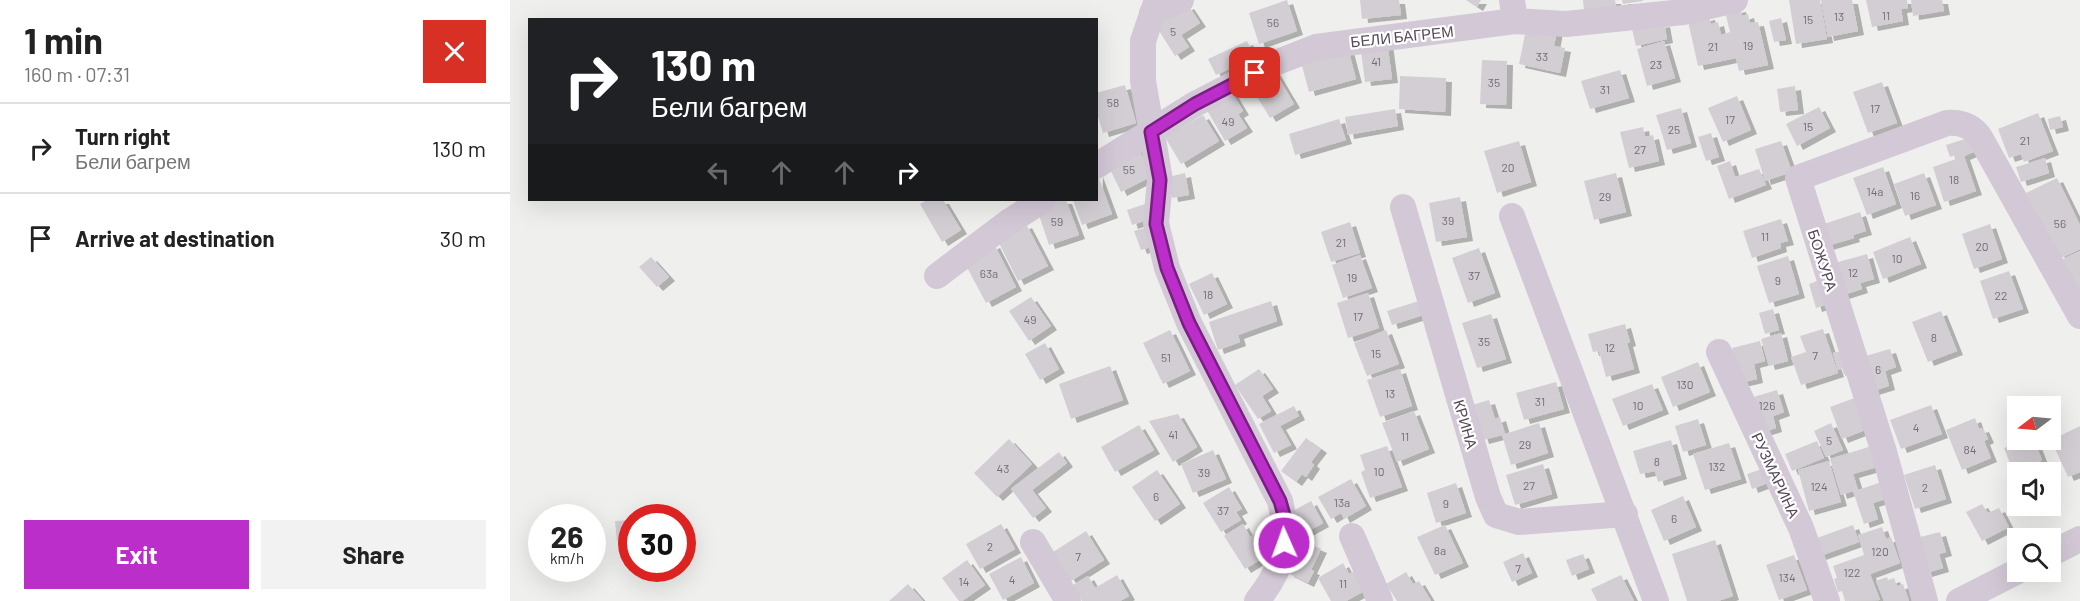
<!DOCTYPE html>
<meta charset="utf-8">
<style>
body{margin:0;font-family:Barlow,sans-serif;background:#f2f2f2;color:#222;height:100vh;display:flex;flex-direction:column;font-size:22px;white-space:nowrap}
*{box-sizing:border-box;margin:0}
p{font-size:20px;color:#767676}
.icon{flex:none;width:33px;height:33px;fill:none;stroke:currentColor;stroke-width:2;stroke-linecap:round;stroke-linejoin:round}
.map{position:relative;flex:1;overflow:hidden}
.drawer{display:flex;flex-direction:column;background:#fff;width:510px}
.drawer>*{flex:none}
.banner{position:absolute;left:18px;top:18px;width:570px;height:183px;border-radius:0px;box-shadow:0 6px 24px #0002;background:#202124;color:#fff;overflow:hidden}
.needle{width:39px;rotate:254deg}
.buttons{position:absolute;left:1497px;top:396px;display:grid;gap:12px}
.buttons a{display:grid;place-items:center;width:54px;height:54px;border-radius:0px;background:#fff;box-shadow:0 6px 24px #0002;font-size:30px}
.speed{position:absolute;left:18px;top:504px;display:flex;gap:12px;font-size:30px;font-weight:700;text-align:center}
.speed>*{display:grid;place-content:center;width:78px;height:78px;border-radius:50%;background:#fff;box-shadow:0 6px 24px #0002;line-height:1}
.speed small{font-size:15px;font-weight:400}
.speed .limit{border:9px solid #d22;background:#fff;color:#111}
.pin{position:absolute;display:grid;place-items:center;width:51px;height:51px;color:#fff;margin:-26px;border-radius:12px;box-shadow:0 3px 9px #0006}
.me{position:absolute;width:66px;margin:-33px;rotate:358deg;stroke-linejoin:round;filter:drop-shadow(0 0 4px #0008)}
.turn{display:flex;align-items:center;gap:21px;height:126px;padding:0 24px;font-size:27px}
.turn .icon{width:78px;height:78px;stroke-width:2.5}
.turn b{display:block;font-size:42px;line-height:51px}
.lanes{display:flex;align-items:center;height:57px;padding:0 24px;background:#0003;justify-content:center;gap:30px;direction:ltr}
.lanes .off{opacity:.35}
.round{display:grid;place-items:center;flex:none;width:63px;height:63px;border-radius:0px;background:#f2f2f2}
.overview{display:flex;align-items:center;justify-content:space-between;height:102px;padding:0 24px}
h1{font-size:36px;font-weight:700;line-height:45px}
.cta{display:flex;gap:12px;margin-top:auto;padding:12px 24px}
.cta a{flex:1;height:69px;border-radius:0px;background:#bc2ec9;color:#fff;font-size:24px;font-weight:700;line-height:69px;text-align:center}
.cta a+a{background:#f2f2f2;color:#222}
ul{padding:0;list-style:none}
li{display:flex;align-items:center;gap:18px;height:90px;padding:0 24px;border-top:2px solid #e0e0e0}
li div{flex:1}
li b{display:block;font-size:22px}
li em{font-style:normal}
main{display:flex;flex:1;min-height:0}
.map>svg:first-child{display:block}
</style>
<main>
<section class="drawer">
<div class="overview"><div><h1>1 min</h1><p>160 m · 07:31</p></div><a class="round" style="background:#d93025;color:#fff"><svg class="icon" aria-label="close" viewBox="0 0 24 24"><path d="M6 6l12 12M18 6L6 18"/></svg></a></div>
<ul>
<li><svg class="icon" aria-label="right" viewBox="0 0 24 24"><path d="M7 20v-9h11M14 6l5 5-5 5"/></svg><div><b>Turn right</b><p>Бели багрем</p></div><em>130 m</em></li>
<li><svg class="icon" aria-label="arrive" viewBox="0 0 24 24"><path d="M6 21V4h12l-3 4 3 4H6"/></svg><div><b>Arrive at destination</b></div><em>30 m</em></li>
</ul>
<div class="cta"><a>Exit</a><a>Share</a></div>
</section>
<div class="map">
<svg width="1570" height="601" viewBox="0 0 1570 601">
<defs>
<filter id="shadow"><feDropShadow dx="6" dy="4" stdDeviation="0" flood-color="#0004"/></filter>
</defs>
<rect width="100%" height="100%" fill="#eff0ed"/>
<path fill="#d3ced4" filter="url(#shadow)" d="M777,0L787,31L749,44L739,13Z
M850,0H889L891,15L852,19Z
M956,0H971L967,7Z
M1073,0H1105L1106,7L1074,11Z
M1112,0H1133V1L1113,4Z
M1279,0H1310L1317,39L1286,44Z
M1311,0H1342L1348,31L1318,37Z
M1356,0H1397L1398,8L1391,9L1393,21L1362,27Z
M1401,0H1432L1434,11L1403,16Z
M678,5L690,23L671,35L679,47L665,56L646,26Z
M1230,8L1232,16L1238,14L1240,23L1248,22L1258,65L1229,71L1226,58L1188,66L1178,21L1199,16L1201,24L1208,22L1211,35L1220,32L1215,11Z
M1271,18L1276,40L1264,42L1259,21Z
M1154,23L1157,39L1126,46L1122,29Z
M1017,24L1047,30L1044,46L1055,48L1050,73L1009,64Z
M737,41L745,57L706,75L698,59Z
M877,41L882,79L855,82L850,44Z
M1154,41L1165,78L1137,86L1127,49Z
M838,49L846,79L799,92L791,62Z
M972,60L997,61L996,105L970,104Z
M762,67L784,104L760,118L738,82Z
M1110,70L1119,98L1080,109L1071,81Z
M890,76L936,78L935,112L889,109Z
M1372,82L1387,123L1358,133L1343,92Z
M615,85L626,123L593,133L586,110V93Z
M1285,86L1288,110L1270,112L1267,89Z
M721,91L733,111L728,114L737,128L715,141L695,107Z
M1227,96L1241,130L1213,142L1198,108Z
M1309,107L1320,128L1287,146L1276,124Z
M1171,108L1181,143L1157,150L1146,115Z
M885,109L888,126L838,135L835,117Z
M1528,113L1543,151L1514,162L1511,154L1499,158L1488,129Z
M693,115L709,141L671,164L655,137Z
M1550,116L1553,127L1540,130L1538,119Z
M829,119L836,140L785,155L779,134Z
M1133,127L1135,137L1143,135L1149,161L1119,168L1110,132Z
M1201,133L1209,157L1196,161L1188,137Z
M1461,137L1466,151L1454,156L1466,191L1434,202L1423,167L1446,159L1445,155L1440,157L1436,145Z
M1009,141L1021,182L987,193L974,151Z
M1271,141L1282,172L1255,181L1245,149Z
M627,146L642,176L611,192L596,161Z
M1535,158L1539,173L1511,182L1506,167Z
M1220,161L1225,177L1249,169L1256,185L1219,199L1207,166Z
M1373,167L1386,204L1357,215L1343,178Z
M587,173L602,214L572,225L563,200H586Z
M675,173L679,195L662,198L658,177Z
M1106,173L1116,212L1084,220L1074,181Z
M1414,173L1426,205L1395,216L1384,184Z
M1547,178L1570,225V249L1551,258L1516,193Z
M950,197L957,237L926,242L919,203Z
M417,200H433L451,230L432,242L410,204Z
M546,200H556L569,235L539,245L526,206Z
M635,204L640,219L622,225L617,210Z
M1350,212L1356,231L1343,235L1344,238L1317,246L1311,225Z
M1271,219L1278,241L1270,243L1271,248L1242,258L1233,231Z
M840,222L850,253L821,262L811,232Z
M516,224L538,266L508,281L487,239Z
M1480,224L1492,259L1464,269L1452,234Z
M638,227L644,246L631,250L624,231Z
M1400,237L1411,264L1373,279L1363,252Z
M484,244L506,287L476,303L453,260Z
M969,248L985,293L958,303L942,258Z
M1570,251V293L1553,259Z
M1357,254L1364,279L1350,283L1352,289L1330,296L1321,264Z
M850,255L862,288L833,298L822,265Z
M1278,256L1289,294L1259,303L1247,266Z
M141,257L159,277L147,287L129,267Z
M1499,271L1513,309L1483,319L1470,281Z
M702,273L717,304L694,315L679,284Z
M1310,280L1318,304L1306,308L1299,284Z
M858,293L869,328L838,338L827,303Z
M521,297L541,326L519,341L499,311Z
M915,299L919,313L882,325L877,311Z
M761,301L767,321L728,335L730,342L708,350L699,322Z
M1263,309L1269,330L1255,334L1249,313Z
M1431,311L1447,351L1418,362L1402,322Z
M981,314L996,359L967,368L952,323Z
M1115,324L1120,342L1117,343L1124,369L1096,377L1089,351L1083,352L1078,334Z
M1313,329L1328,373L1291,385L1281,357L1296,352L1290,336Z
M660,330L680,371L653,384L633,343Z
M876,330L889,364L857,376L844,343Z
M1271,333L1278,361L1259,366L1251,339Z
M1250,341L1255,361L1244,364L1247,379L1230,383L1222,348Z
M535,343L549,369L530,380L515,354Z
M1380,349L1386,367L1375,371L1379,386L1363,391L1352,357Z
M1336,350L1343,375L1335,376L1333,368L1328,370L1323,353Z
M1188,362L1200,392L1163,407L1151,377Z
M600,366L613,400L561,419L549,384Z
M749,369L763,389L752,396L761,411L748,419L725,385Z
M890,369L902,406L870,417L857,380Z
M1046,382L1054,409L1014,420L1006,393Z
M1142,384L1153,410L1113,426L1102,399Z
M1267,390L1274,412L1263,416L1266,428L1250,433L1240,398Z
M1347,397L1358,429L1332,439L1320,407Z
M979,400L985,419L990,417L995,434L1029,423L1038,453L1001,465L992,435L973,440L962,405Z
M1421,405L1432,434L1391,449L1380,420Z
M784,406L789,416L770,426L781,445L764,453L749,424Z
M904,411L919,449L887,462L872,423Z
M668,414L687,447L663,462L639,421Z
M1465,418L1469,429L1473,428L1478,439L1474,441L1481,458L1452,470L1436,430Z
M1188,419L1196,445L1173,452L1165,426Z
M1321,423L1333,450L1316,457L1304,431Z
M629,425L644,450L605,472L591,447Z
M1570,426V472L1558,477L1541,440Z
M796,438L811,449L801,462L804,465L796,477L792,474L786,482L771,471Z
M499,439L522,464L487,497L464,473Z
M1161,440L1171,475L1148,482L1145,471L1130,474L1123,451Z
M1514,440H1524L1532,460L1527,463L1530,472H1508L1507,481L1494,448Z
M1307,441L1314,458L1282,471L1275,454Z
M1219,443L1231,479L1195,490L1183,454Z
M1368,444L1374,465L1343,474L1348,490L1380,479L1385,496L1363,503L1368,519L1354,524L1343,491L1331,495L1320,459Z
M877,446L892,487L860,498L851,472L855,470L850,455Z
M703,450L716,479L683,493L671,464Z
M549,452L557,463L522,490L536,508L523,518L501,489Z
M1319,461L1331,502L1299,511L1288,470Z
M1033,464L1042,494L1005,505L996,475Z
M1425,465L1436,499L1405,509L1394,475Z
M1258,467L1263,481L1242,489L1237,474Z
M647,470L670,504L645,521L622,487Z
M841,479L856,506L834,519L831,513L821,519L808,497Z
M946,483L956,513L926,523L917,493Z
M719,487L732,509L726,512L731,520L711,532L693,503Z
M1173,496L1186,527L1154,541L1141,510Z
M801,501L813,523L795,533L783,511Z
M1472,504L1478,513L1489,508L1499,527L1472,541L1456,512Z
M122,520V539L107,541L105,521Z
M491,524L505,549L470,569L456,544Z
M733,524L740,537L745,534L758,555L735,569L714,536Z
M935,525L953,563L925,575L907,537Z
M1343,525L1349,542L1310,556L1304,539Z
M1372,527L1376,539L1381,537L1390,563L1360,574L1370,600L1335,601L1332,591L1328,592L1324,579L1327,578L1323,566L1354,555L1348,535Z
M576,531L594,560L561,581L543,552Z
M1430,532L1436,552L1429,554L1433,568L1416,573L1406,538Z
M1205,540L1223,596L1208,601H1177L1162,554Z
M793,541L811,549L801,570L804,571L798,583L778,573Z
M1013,553L1022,573L1002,582L993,562Z
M1073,554L1079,569L1062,576L1056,560Z
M1284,555L1297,590L1269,600L1256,565Z
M511,557L524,583L493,600L479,574Z
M457,560L475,585L452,601H449L432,578Z
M833,563L839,574L848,569L858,589L836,601H821L808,578Z
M896,572L903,584L909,581L921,601H887L876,584Z
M607,575L619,596L610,601H572L563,585L578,576L585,588Z
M1111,575L1124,601H1087L1081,589Z
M1377,577L1378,580L1384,578L1387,586L1393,584L1399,601H1374L1366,581Z
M398,584L413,601H379Z"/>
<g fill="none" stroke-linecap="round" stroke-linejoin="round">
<path stroke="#d3c8d6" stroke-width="26" d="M647,0L633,41V81L650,180L646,223L657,268L679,323L770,501C780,543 773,568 747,601
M1002,0L1005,21
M642,13L671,0
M586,166L685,104L765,63L806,47L1005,21L1056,24L1173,12L1225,0
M893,207L978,497L986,515L1009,522L1115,514
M1002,216L1146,601
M427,276L497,223L533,200
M1209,352L1291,528L1317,601
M842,536L870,601
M523,542L558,601
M1540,554L1570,539
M1415,601L1374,452L1288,178L1437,123C1452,122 1463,126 1471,139L1570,316
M1449,601L1508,571"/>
</g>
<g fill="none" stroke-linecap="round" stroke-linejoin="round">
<defs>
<path id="route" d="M745,73L685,104L641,132L650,180L646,224L657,268L679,323L770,501L774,515V543"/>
</defs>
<use href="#route" stroke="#7a1e83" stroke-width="15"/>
<use href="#route" stroke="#bc2ec9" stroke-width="10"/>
</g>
<g text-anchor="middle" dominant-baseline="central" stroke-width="4.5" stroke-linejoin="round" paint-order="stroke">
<g font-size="12" fill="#746a77">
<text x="1376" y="15">11</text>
<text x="1329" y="16">13</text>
<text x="1298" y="19">15</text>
<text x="763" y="22">56</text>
<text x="663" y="31">5</text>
<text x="1238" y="45">19</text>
<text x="1203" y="46">21</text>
<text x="1032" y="56">33</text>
<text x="866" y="61">41</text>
<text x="1146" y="64">23</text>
<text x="984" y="82">35</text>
<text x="1095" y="89">31</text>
<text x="603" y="102">58</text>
<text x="1365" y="108">17</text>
<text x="1220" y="119">17</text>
<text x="718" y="121">49</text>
<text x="1298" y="126">15</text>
<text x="1164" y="129">25</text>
<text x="1515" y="140">21</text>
<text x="1130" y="149">27</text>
<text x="998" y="167">20</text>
<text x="619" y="169">55</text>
<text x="1444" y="179">18</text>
<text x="1365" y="191">14a</text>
<text x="1405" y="195">16</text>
<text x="1095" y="196">29</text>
<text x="938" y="220">39</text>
<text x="547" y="221">59</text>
<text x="1550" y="223">56</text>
<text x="1255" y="236">11</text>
<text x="831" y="242">21</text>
<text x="1472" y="246">20</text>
<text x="1387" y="258">10</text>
<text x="1343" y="272">12</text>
<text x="479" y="273">63a</text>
<text x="964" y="275">37</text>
<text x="842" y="277">19</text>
<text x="1268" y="280">9</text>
<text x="698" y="294">18</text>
<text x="1491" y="295">22</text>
<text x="848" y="316">17</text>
<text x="520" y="319">49</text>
<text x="1424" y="337">8</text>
<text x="974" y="341">35</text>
<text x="1100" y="347">12</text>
<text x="866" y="353">15</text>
<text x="1305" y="355">7</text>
<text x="656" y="357">51</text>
<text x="1368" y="369">6</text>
<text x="1175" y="384">130</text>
<text x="880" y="393">13</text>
<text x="1030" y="401">31</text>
<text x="1128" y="405">10</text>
<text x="1257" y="405">126</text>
<text x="1406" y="427">4</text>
<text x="663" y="434">41</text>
<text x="895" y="436">11</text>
<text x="1319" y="440">5</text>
<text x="1015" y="444">29</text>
<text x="1460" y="449">84</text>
<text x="1147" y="461">8</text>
<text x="1207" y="466">132</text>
<text x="493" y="468">43</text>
<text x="869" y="471">10</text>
<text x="694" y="472">39</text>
<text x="1019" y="485">27</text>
<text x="1309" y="486">124</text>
<text x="1415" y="487">2</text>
<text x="646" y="496">6</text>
<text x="832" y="502">13a</text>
<text x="936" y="503">9</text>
<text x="713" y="510">37</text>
<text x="1164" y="518">6</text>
<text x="480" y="546">2</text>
<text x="930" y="550">8a</text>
<text x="1370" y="551">120</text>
<text x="568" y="556">7</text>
<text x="1008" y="568">7</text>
<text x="1342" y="572">122</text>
<text x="1277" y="577">134</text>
<text x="502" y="579">4</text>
<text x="454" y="581">14</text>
<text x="833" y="583">11</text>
</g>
<g font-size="15" fill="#554858" stroke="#fff">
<text transform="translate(892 36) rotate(-6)">БЕЛИ БАГРЕМ</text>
<text transform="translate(1313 260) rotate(72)">БОЖУРА</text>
<text transform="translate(956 424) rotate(74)">КРИНА</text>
<text transform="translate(1266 475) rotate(65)">РУЗМАРИНА</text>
</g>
</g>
</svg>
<div class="buttons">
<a><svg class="needle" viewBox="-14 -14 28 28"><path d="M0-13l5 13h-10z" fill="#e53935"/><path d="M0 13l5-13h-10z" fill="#767676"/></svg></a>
<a><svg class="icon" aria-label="sound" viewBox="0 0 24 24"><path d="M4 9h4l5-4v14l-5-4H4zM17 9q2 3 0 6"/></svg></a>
<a><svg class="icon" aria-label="search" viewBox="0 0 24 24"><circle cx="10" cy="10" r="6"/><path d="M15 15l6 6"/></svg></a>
</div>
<div class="speed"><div>26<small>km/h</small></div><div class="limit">30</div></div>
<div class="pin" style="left:745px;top:73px;background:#d93025"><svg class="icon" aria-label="arrive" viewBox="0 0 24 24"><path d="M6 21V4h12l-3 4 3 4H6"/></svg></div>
<svg class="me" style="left:774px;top:543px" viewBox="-20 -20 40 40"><circle r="17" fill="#bc2ec9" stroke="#fff" stroke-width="3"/><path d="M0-11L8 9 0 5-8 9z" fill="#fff"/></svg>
<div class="banner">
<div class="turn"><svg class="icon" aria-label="right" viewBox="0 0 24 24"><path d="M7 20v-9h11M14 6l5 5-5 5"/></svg><div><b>130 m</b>Бели багрем</div></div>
<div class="lanes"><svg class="icon off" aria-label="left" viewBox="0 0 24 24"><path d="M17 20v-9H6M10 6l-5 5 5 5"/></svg><svg class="icon off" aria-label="ahead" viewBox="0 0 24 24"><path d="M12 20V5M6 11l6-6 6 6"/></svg><svg class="icon off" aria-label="ahead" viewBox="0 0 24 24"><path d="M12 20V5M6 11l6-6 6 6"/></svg><svg class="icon" aria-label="right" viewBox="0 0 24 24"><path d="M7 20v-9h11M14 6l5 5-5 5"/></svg></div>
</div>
</div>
</main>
